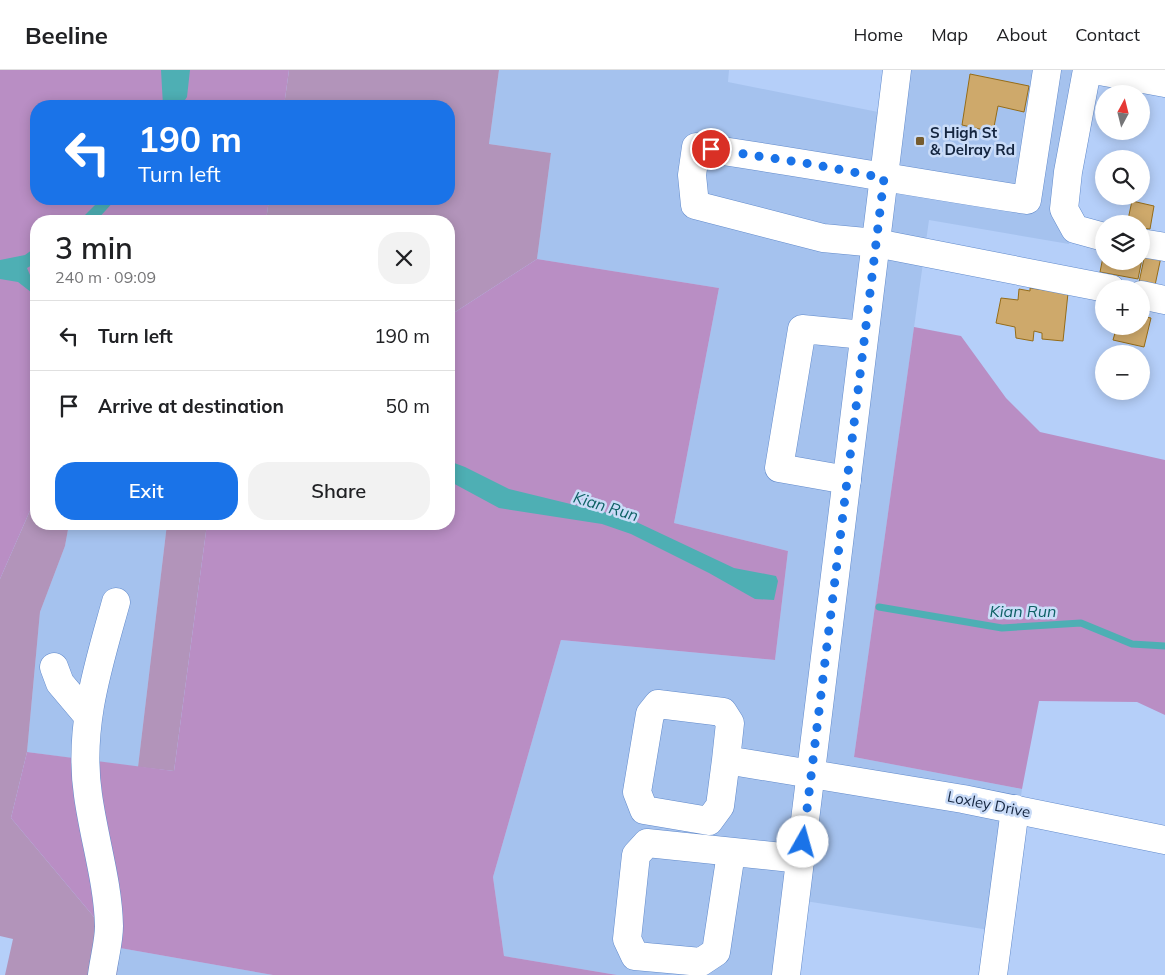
<!DOCTYPE html>
<meta charset="utf-8">
<style>
body{margin:0;font-family:Mulish,sans-serif;background:#f2f2f2;color:#202124;height:100vh;display:flex;flex-direction:column;font-size:19px;white-space:nowrap}
*{box-sizing:border-box;margin:0}
p{font-size:16px;color:#757577}
.icon{flex:none;width:28px;height:28px;fill:none;stroke:currentColor;stroke-width:2;stroke-linecap:round;stroke-linejoin:round}
.map{position:relative;flex:1;overflow:hidden}
.side{position:absolute;left:30px;top:145px;width:425px;height:315px;display:flex;flex-direction:column;background:#fff;border-radius:20px;box-shadow:0 2px 12px #0003}
.side>*{flex:none}
.top-card{position:absolute;left:30px;top:30px;width:425px;height:105px;border-radius:20px;box-shadow:0 2px 12px #0003;background:#1a73e8;color:#fff;overflow:hidden}
.needle{width:32px;rotate:7deg}
.fabs{position:absolute;left:1095px;top:15px;display:grid;gap:10px}
.fabs a{display:grid;place-items:center;width:55px;height:55px;border-radius:50%;background:#fff;box-shadow:0 2px 12px #0003;font-size:25px}
.pin{position:absolute;display:grid;place-items:center;width:42px;height:42px;color:#fff;margin:-21px;border:2px solid #fff;border-radius:50%;box-shadow:0 1px 5px #0007}
.me{position:absolute;width:55px;margin:-28px;rotate:7deg;stroke-linejoin:round;filter:drop-shadow(0 0 4px #0008)}
.turn{display:flex;align-items:center;gap:18px;height:105px;padding:0 25px;font-size:22px}
.turn .icon{width:65px;height:65px;stroke-width:2.5}
.turn b{display:block;font-size:35px;line-height:42px}
.round{display:grid;place-items:center;flex:none;width:52px;height:52px;border-radius:20px;background:#f2f2f2}
.head{display:flex;align-items:center;justify-content:space-between;height:85px;padding:0 25px}
h1{font-size:30px;font-weight:600;line-height:38px}
.cta{display:flex;gap:10px;margin-top:auto;padding:10px 25px}
.cta a{flex:1;height:58px;border-radius:20px;background:#1a73e8;color:#fff;font-size:20px;font-weight:600;line-height:58px;text-align:center}
.cta a+a{background:#f2f2f2;color:#202124}
ul{padding:0;list-style:none}
li{display:flex;align-items:center;gap:15px;height:70px;padding:0 25px;border-top:1px solid #e0e0e0}
li div{flex:1}
li b{display:block;font-size:19px}
li em{font-style:normal}
header{display:flex;align-items:center;gap:30px;box-sizing:border-box;height:70px;padding:0 25px;background:#fff;border-bottom:1px solid #e0e0e0}
header strong{font-size:24px}
nav{display:flex;gap:28px;margin-inline-start:auto;font-size:18px}
.map>svg:first-child{display:block}
</style>
<header>
<strong>Beeline</strong>
<nav><a>Home</a><a>Map</a><a>About</a><a>Contact</a></nav>
</header>
<div class="map">
<svg width="1165" height="905" viewBox="0 0 1165 905">
<rect width="100%" height="100%" fill="#b5cff9"/>
<path fill="#a5c2ee" d="M499,0H729L728,12L888,44L893,0H1087L1069,174L929,150L854,687L1022,719L1002,862L786,828L774,905H617L504,886L493,807L561,570L775,590L788,481L674,453L719,218L537,189L551,83L489,74Z
M69,454H167L138,697L27,682L40,542L65,476Z
M120,878L273,905H117Z"/>
<path fill="#b294ba" d="M289,0H499L489,74L551,83L537,189L449,246V151H266L269,129H449V36H284Z
M36,427V454H69L65,476L40,542L27,682L11,748L120,878L117,905H5L13,869L0,866V509Z
M167,454H207L174,701L138,697Z"/>
<path fill="#b98ec4" d="M0,0H289L284,36H36V129H269L266,151H36V427L0,509Z
M537,189L719,218L674,453L788,481L775,590L561,570L493,807L504,886L617,905H273L120,878L11,748L27,682L174,701L207,454H449V246Z
M914,257L961,266L1006,328L1040,362L1165,390V645L1137,632L1039,631L1022,719L854,687Z"/>
<path fill="#4eafb4" d="M161,0H190L187,27L181,36H163Z
M101,129H116L96,151H76L84,146Z
M36,177V193L27,198L30,205L36,208V226L18,212L0,209V190L25,185Z
M449,391L465,397L509,419L628,448L734,498L776,506L778,511L774,530L755,529L709,503L631,464L602,454L499,438L449,411Z"/>
<g fill="none" stroke-linecap="round" stroke-linejoin="round">
<path stroke="#4eafb4" stroke-width="7" d="M879,537L1002,558L1081,553L1132,574L1165,576"/>
</g>
<path fill="#cea96b" stroke="#966c17" d="M970,4L1029,16L1024,42L998,36L993,62L962,55Z
M1132,131L1154,136L1150,159L1141,158V154H1127Z
M1104,182V191H1141V184H1143L1138,209L1100,202Z
M1145,184L1161,187L1154,220L1138,217Z
M1030,218L1068,223L1063,271L1042,269V263L1034,261L1033,271L1016,268L1015,257L996,253L1001,228L1018,230L1019,219L1030,221Z
M1141,246L1151,248L1144,277L1113,270L1117,256H1141Z"/>
<g fill="none" stroke-linecap="round" stroke-linejoin="round">
<defs>
<path id="minor" d="M1047,0L1027,130C916,113 806,93 696,77L692,105L695,135L823,168L876,173L1111,219
M1087,0L1068,102L1064,139L1075,159L1104,167
M1094,0L1165,13
M1141,173L1165,177
M1141,225L1165,230
M847,410L779,398L802,259L864,265
M54,597L60,613L87,645
M726,690L720,736L709,751L644,740L637,722L650,644L658,634L723,642L730,653L726,690L963,729L1165,770
M731,783L716,882L701,892L635,886L627,869L636,785L647,773L801,789
M102,905C104,889 109,872 109,856C108,812 94,769 88,725C78,657 98,597 116,532
M993,905L1015,739"/>
<path id="major" d="M786,905L897,0"/>
</defs>
<use href="#minor" stroke="#618acb" stroke-width="29"/>
<use href="#major" stroke="#618acb" stroke-width="29"/>
<use href="#minor" stroke="#fff" stroke-width="28"/>
<use href="#major" stroke="#fff" stroke-width="28"/>
</g>
<g fill="none" stroke-linecap="round" stroke-linejoin="round">
<path stroke="#1a73e8" stroke-width="9" stroke-dasharray="0 16.2" d="M711,79L811,94L884,108L803,772"/>
</g>
<rect fill="#765c2e" stroke="#cadcf8" stroke-width="2" x="915" y="66" width="10" height="10" rx="2.5"/>
<g text-anchor="middle" dominant-baseline="central" stroke-width="5" stroke-linejoin="round" paint-order="stroke">
<g font-size="15" font-weight="bold" fill="#14253f" stroke="#cadcf8" text-anchor="start">
<text x="930" y="62">S High St<tspan x="930" dy="17">&amp; Delray Rd</tspan></text>
</g>
<g font-size="15" fill="#14253f" stroke="#cadcf8">
<text transform="translate(989 734) rotate(11)">Loxley Drive</text>
</g>
<g font-size="16" font-style="italic" fill="#0e6165" stroke="#cadcf8">
<text transform="translate(606 436) rotate(17)">Kian Run</text>
<text x="1023" y="541">Kian Run</text>
</g>
</g>
</svg>
<div class="fabs">
<a><svg class="needle" viewBox="-14 -14 28 28"><path d="M0-13l5 13h-10z" fill="#e53935"/><path d="M0 13l5-13h-10z" fill="#757577"/></svg></a>
<a><svg class="icon" aria-label="search" viewBox="0 0 24 24"><circle cx="10" cy="10" r="6"/><path d="M15 15l6 6"/></svg></a>
<a><svg class="icon" aria-label="layers" viewBox="0 0 24 24"><path d="M12 4l9 5-9 5-9-5zM3 14l9 5 9-5"/></svg></a>
<a>+</a>
<a>−</a>
</div>
<div class="pin" style="left:711px;top:79px;background:#d93025"><svg class="icon" aria-label="arrive" viewBox="0 0 24 24"><path d="M6 21V4h12l-3 4 3 4H6"/></svg></div>
<svg class="me" style="left:803px;top:772px" viewBox="-20 -20 40 40"><circle r="19" fill="#fff"/><path d="M0-13L10 11 0 6-10 11z" fill="#1a73e8"/></svg>
<div class="top-card">
<div class="turn"><svg class="icon" aria-label="left" viewBox="0 0 24 24"><path d="M17 20v-9H6M10 6l-5 5 5 5"/></svg><div><b>190 m</b>Turn left</div></div>
</div>
<section class="side">
<div class="head"><div><h1>3 min</h1><p>240 m · 09:09</p></div><a class="round"><svg class="icon" aria-label="close" viewBox="0 0 24 24"><path d="M6 6l12 12M18 6L6 18"/></svg></a></div>
<ul>
<li><svg class="icon" aria-label="left" viewBox="0 0 24 24"><path d="M17 20v-9H6M10 6l-5 5 5 5"/></svg><div><b>Turn left</b></div><em>190 m</em></li>
<li><svg class="icon" aria-label="arrive" viewBox="0 0 24 24"><path d="M6 21V4h12l-3 4 3 4H6"/></svg><div><b>Arrive at destination</b></div><em>50 m</em></li>
</ul>
<div class="cta"><a>Exit</a><a>Share</a></div>
</section>
</div>
